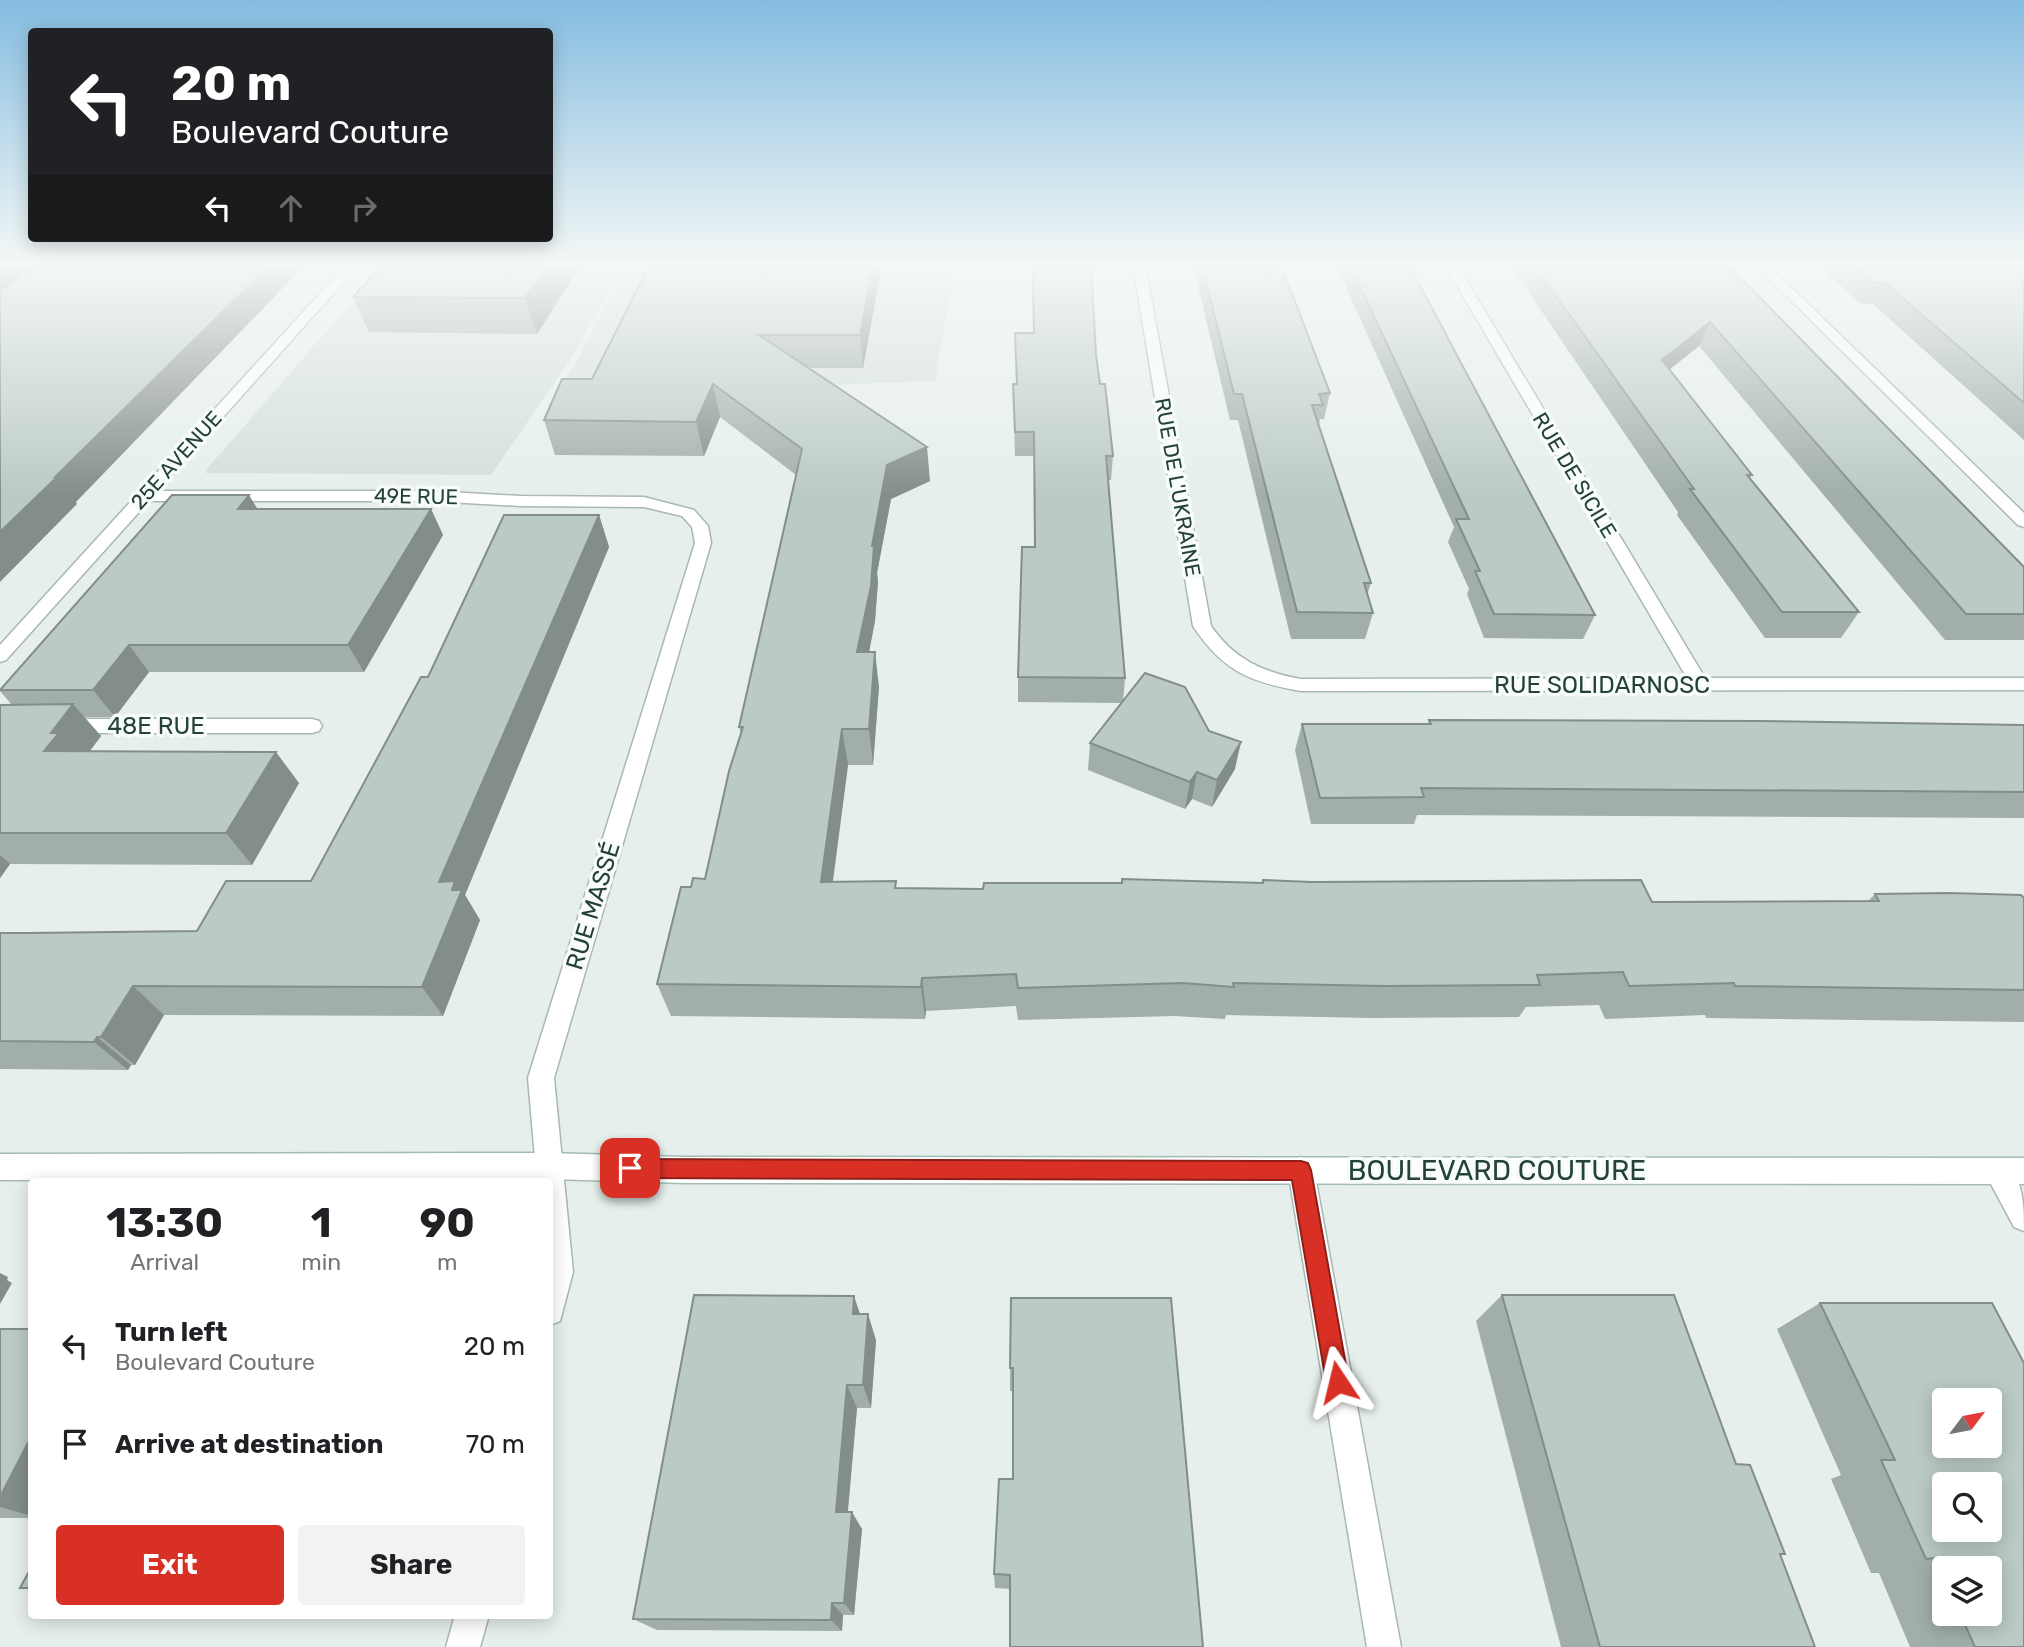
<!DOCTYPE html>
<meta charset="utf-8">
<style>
body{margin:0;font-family:Rubik,sans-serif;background:#f2f2f2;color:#202124;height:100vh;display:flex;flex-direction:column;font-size:26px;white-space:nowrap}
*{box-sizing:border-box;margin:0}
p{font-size:23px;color:#757577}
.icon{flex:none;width:38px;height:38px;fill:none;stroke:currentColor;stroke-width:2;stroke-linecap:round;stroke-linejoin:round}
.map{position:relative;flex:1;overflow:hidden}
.details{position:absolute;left:28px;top:1178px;width:525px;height:441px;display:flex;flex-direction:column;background:#fff;border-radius:7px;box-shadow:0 4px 18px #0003}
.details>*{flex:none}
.banner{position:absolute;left:28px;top:28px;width:525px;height:214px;border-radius:7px;box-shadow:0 4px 18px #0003;background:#202124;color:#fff;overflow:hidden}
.needle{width:46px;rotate:58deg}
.fabs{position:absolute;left:1932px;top:1388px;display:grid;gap:14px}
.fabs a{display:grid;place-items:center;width:70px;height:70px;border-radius:7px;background:#fff;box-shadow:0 4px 18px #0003;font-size:35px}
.pin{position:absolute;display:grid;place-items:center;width:60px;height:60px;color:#fff;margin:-30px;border-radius:14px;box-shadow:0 4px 10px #0006}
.me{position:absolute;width:77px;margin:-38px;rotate:350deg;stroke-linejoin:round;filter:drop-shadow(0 0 5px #0008)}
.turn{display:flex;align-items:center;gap:24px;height:147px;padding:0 28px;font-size:32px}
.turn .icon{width:91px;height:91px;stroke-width:2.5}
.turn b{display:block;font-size:49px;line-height:60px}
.lanes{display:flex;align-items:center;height:66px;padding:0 28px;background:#0003;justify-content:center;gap:35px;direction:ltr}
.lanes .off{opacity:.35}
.eta{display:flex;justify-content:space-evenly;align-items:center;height:119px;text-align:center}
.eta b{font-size:42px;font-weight:700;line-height:49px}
.button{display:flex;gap:14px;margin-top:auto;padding:14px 28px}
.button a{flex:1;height:80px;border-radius:7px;background:#d93025;color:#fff;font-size:28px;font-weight:700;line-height:80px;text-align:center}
.button a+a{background:#f2f2f2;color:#202124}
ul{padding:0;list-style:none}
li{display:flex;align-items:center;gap:21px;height:98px;padding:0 28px}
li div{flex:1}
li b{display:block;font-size:26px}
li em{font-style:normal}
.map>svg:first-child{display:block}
</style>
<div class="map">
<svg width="2024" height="1647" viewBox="0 0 2024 1647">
<rect width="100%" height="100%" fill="#e6efeb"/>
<path fill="#d4dfda" d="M384,265H624L572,357L491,475L206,473V470Z
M626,265H955L935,381L553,395L577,362Z"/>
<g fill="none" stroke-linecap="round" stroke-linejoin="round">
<defs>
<path id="street" d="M346,265H359L157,491H430L521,496L644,497L694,510L708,526L711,543L554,1078L573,1272L560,1321L550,1325V1181H537L528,1078L695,543L692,527L682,516L644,507L521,506L430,501H149L6,660L0,662V645Z
M1133,265H1145L1211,626C1234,659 1262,672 1301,679L1687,678L1445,265H1457L1705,678H2024V690L1301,691C1249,682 1223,671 1193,626Z
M1755,265H1768L2024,513V527L2018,525Z
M65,719H312L319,721L322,726L319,731L312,733H65L58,731L55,726L58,721Z
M1301,1157L1310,1161L1314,1170L1401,1647H1367L1288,1170L1292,1161Z
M1997,1158C2024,1170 2024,1205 2024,1231L2014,1227L1984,1171L1988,1162Z
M455,1615H489L480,1647H446Z"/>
<path id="secondary" d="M550,1153L684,1157L2024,1158V1184L684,1183L550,1179L0,1180V1154Z"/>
</defs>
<use href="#street" stroke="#a8b8b2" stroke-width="3"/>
<use href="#secondary" stroke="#a4bbb3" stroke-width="3"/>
<use href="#street" fill="#fff" fill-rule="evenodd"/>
<use href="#secondary" fill="#fff" fill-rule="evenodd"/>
</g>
<path fill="#a1aea9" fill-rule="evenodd" d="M581,265L537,334L369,332L353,297Z
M882,265L863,368H809L930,481L891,499L877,573L878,581L875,621L869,652L879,687L873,765H848L833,882L897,888L983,889L1121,883L1122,879L1262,883L1263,880L1652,902L1868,901L1875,894L2024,898V1022L1706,1018L1705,1015L1605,1019L1599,1005L1526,1007L1519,1017L1370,1018L1226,1015L1225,1019L1175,1016L1018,1020L1016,1006L926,1011L925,1019L671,1016L657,984L691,887L705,879L741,734L739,727L796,475L720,417L704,456L555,455L544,420L592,379Z
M1032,265L1096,355L1113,456L1111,480H1108L1125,678L1123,702L1209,731L1235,769L1212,807L1192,799L1185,809L1088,770L1090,743L1122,703L1018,702V677L1035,547L1034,456H1015L1013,384H1016L1015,333H1033Z
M1193,265H1281L1330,393L1324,419H1320L1319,425L1371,583L1367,595L1373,613L1365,639H1291L1238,420H1230Z
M1336,265H1409L1595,615L1583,639L1484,638L1467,594L1469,589L1448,542L1454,527Z
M1510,265H1728L2024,567V640H1945L1699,346L1669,370L1752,475L1750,478L1859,612L1841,638H1765L1677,515L1678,512Z
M1818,265H2024V440L1873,304H1861Z
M258,509H431L443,535L364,672H149L115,717H84L101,736L89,752L299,783L252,865L10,864L0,878V705H12L0,691V690Z
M599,515L609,547L465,895L480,920L443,1016L164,1015L135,1065H131L128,1070L0,1069V933H28L197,931L311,881L428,677Z
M1429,720L2024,725V818L1417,815L1414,824H1311L1295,750L1302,724H1428Z
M1502,1295L1736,1464L1785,1554L1780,1555L1815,1647H1561L1476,1321Z
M1171,1298L1010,1589L995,1588L994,1574L1013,1479V1391H1010V1368Z
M1820,1303L2024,1647H1910L1879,1573H1871L1831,1479L1841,1475L1777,1329ZM1944,1568L1990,1614H1944Z
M860,1314L876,1340L871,1408H857L848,1512L862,1529L854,1615H843L842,1631L657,1630L633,1619Z
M0,1329H32V1518H0Z"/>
<path fill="#838d89" d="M13,265H61L0,312V275Z
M270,265H305L76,502L77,504L0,582V532Z
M548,265H581L537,334L525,298Z
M873,265H882L863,368L860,335Z
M1710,322L1699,346L1651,384L1662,360Z
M713,384L720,417L704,456L696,422Z
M927,447L930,481L891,499L877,573L878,581L875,621L862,688L857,652L872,546L887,465Z
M249,495L265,521L238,509Z
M431,509L443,535L364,672L348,645Z
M599,515L609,547L465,895L480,920L443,1016L422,987L439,882Z
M129,645L149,672L115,717L93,690Z
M875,652L879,687L873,765L869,729Z
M73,704L101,736L83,760L44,751L51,733Z
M842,729L848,765L828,916L821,882Z
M1241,742L1235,769L1212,807L1217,780Z
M276,752L299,783L252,865L226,833Z
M1197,772L1192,799L1185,809L1190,782Z
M0,855L10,864L0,878Z
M922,978L926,1011L925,1019L921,987Z
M133,986L164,1015L135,1065L101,1037Z
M97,1037L131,1065L128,1070L94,1042Z
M0,1273L8,1277L7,1280L12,1283L0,1304Z
M854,1296L863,1323L853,1314Z
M868,1314L876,1340L871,1408L863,1385Z
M847,1385L857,1408L846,1529L836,1512Z
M32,1435V1516L0,1507V1497Z
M852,1512L862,1529L854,1615L844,1603Z
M832,1603L843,1615L842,1631L831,1620Z"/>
<path fill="#bbcac4" stroke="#838d89" stroke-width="2" fill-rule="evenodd" d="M0,265H13L0,275Z
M35,265H270L55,477H57L0,532V291Z
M382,265H548L525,298L353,297Z
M664,265H873L860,335H759L927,447L887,465L872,546H874L871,586L857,652H875L869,729H842L821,882L896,881L895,888L983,889L984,883H1122V879L1263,883V880L1311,882L1641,880L1652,902L1879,901L1875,894L1949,893L2021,895L2024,898V990L1735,986L1734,983L1629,986L1623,972L1537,975L1540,985L1385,986L1233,983L1234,987L1182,983L1018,988L1016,974L922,978L921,987L657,984L681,887H691L693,878L705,879L729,771L743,727H739L802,449L713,384L696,422L544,420L562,379H592L648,268H662Z
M1033,265H1091L1096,355L1100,384H1105L1113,456H1106L1125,678L1018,677L1022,547H1035L1034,432H1015L1013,384H1017L1015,333H1034Z
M1202,265H1281L1330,393L1319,394L1323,405H1312L1371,583H1364L1373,613L1297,612L1242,394H1234Z
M1350,265H1409L1595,615L1494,614L1475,571H1480L1456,519H1469Z
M1534,265H1728L2024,567V614H1966L1710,322L1662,360L1752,475H1747L1859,612H1782L1690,489H1694Z
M1852,265H2024V403L1885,283H1873Z
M172,495H249L238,509H431L348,645H129L93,690H0Z
M504,515H599L439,882L455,881L452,890H462L422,987L133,986L101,1037H97L94,1042L0,1041V933H28L197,931L226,881H311L421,677H428Z
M1145,673L1185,687L1209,731L1241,742L1217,780L1197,772L1190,782L1090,743Z
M73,704L51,733H59L44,751L276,752L226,833H0V705Z
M1429,720L1758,721L2024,725V792L1421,788L1424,797L1320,798L1302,724H1431Z
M694,1295L854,1296L853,1314H868L863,1385H847L836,1512H852L844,1603H832L831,1620L633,1619Z
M1502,1295H1674L1736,1464L1750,1465L1785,1554H1780L1815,1647H1600Z
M1011,1298H1171L1203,1647H1010V1575L994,1574L999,1479H1013V1368H1010Z
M1820,1303H1992L2024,1363V1647H1975L1960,1614H1990V1568H1944V1579L1935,1558L1926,1559L1881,1460H1895ZM1944,1400H1990V1446H1944ZM1944,1484H1990V1530H1944Z
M0,1329H32V1435L0,1497Z
M32,1566V1588H20Z"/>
<linearGradient id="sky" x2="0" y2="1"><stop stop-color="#84bce0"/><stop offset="0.53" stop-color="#f4f8f6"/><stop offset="1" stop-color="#f4f8f6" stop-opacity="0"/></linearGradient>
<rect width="2024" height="496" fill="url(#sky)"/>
<path fill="#d93025" stroke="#8d1f18" stroke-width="2" d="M630,1159L1301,1161L1308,1163L1311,1170L1349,1382L1346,1390L1338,1394L1329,1390L1326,1382L1292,1180L630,1178L623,1175L620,1168L623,1161Z"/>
<g text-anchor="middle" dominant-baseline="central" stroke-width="7" stroke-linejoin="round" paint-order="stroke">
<g font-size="21" fill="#24423a" stroke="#f7fbf9">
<text transform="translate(176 460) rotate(-48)">25E AVENUE</text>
<text transform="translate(1575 475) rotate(59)">RUE DE SICILE</text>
<text transform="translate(1178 487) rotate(80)">RUE DE L'UKRAINE</text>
<text transform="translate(416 496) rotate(1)">49E RUE</text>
</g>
<g font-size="24" fill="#24423a" stroke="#f7fbf9">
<text x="1602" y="685">RUE SOLIDARNOSC</text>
<text x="156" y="726">48E RUE</text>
<text transform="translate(593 906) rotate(-73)">RUE MASSÉ</text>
</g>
<g font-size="28" fill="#24423a" stroke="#f7fbf9">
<text x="1497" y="1170">BOULEVARD COUTURE</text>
</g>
</g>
</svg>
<div class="fabs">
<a><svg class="needle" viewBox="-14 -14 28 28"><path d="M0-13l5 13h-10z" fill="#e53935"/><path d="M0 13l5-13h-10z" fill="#757577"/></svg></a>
<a><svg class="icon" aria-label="search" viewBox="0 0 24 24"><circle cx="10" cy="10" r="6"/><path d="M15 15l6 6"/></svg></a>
<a><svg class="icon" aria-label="layers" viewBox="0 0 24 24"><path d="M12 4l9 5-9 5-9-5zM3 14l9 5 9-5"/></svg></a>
</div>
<div class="pin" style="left:630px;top:1168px;background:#d93025"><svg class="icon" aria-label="arrive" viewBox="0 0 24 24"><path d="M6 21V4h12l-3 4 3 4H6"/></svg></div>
<svg class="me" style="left:1338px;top:1382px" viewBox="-20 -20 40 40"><path d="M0-17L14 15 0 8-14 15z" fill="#d93025" stroke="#fff" stroke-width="4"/></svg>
<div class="banner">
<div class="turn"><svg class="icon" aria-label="left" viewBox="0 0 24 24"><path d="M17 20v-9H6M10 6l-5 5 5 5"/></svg><div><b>20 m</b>Boulevard Couture</div></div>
<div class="lanes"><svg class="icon" aria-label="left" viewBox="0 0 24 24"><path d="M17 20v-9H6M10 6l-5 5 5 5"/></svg><svg class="icon off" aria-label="ahead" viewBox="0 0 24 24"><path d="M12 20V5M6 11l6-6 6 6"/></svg><svg class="icon off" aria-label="right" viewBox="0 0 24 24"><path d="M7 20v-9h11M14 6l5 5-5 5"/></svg></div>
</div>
<section class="details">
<div class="eta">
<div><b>13:30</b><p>Arrival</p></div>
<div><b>1</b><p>min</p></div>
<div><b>90</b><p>m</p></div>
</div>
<ul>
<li><svg class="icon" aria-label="left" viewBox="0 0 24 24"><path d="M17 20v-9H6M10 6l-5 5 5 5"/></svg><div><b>Turn left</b><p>Boulevard Couture</p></div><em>20 m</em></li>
<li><svg class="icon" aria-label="arrive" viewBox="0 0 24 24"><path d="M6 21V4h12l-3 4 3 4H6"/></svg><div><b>Arrive at destination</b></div><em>70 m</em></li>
</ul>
<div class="button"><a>Exit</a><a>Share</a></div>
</section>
</div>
